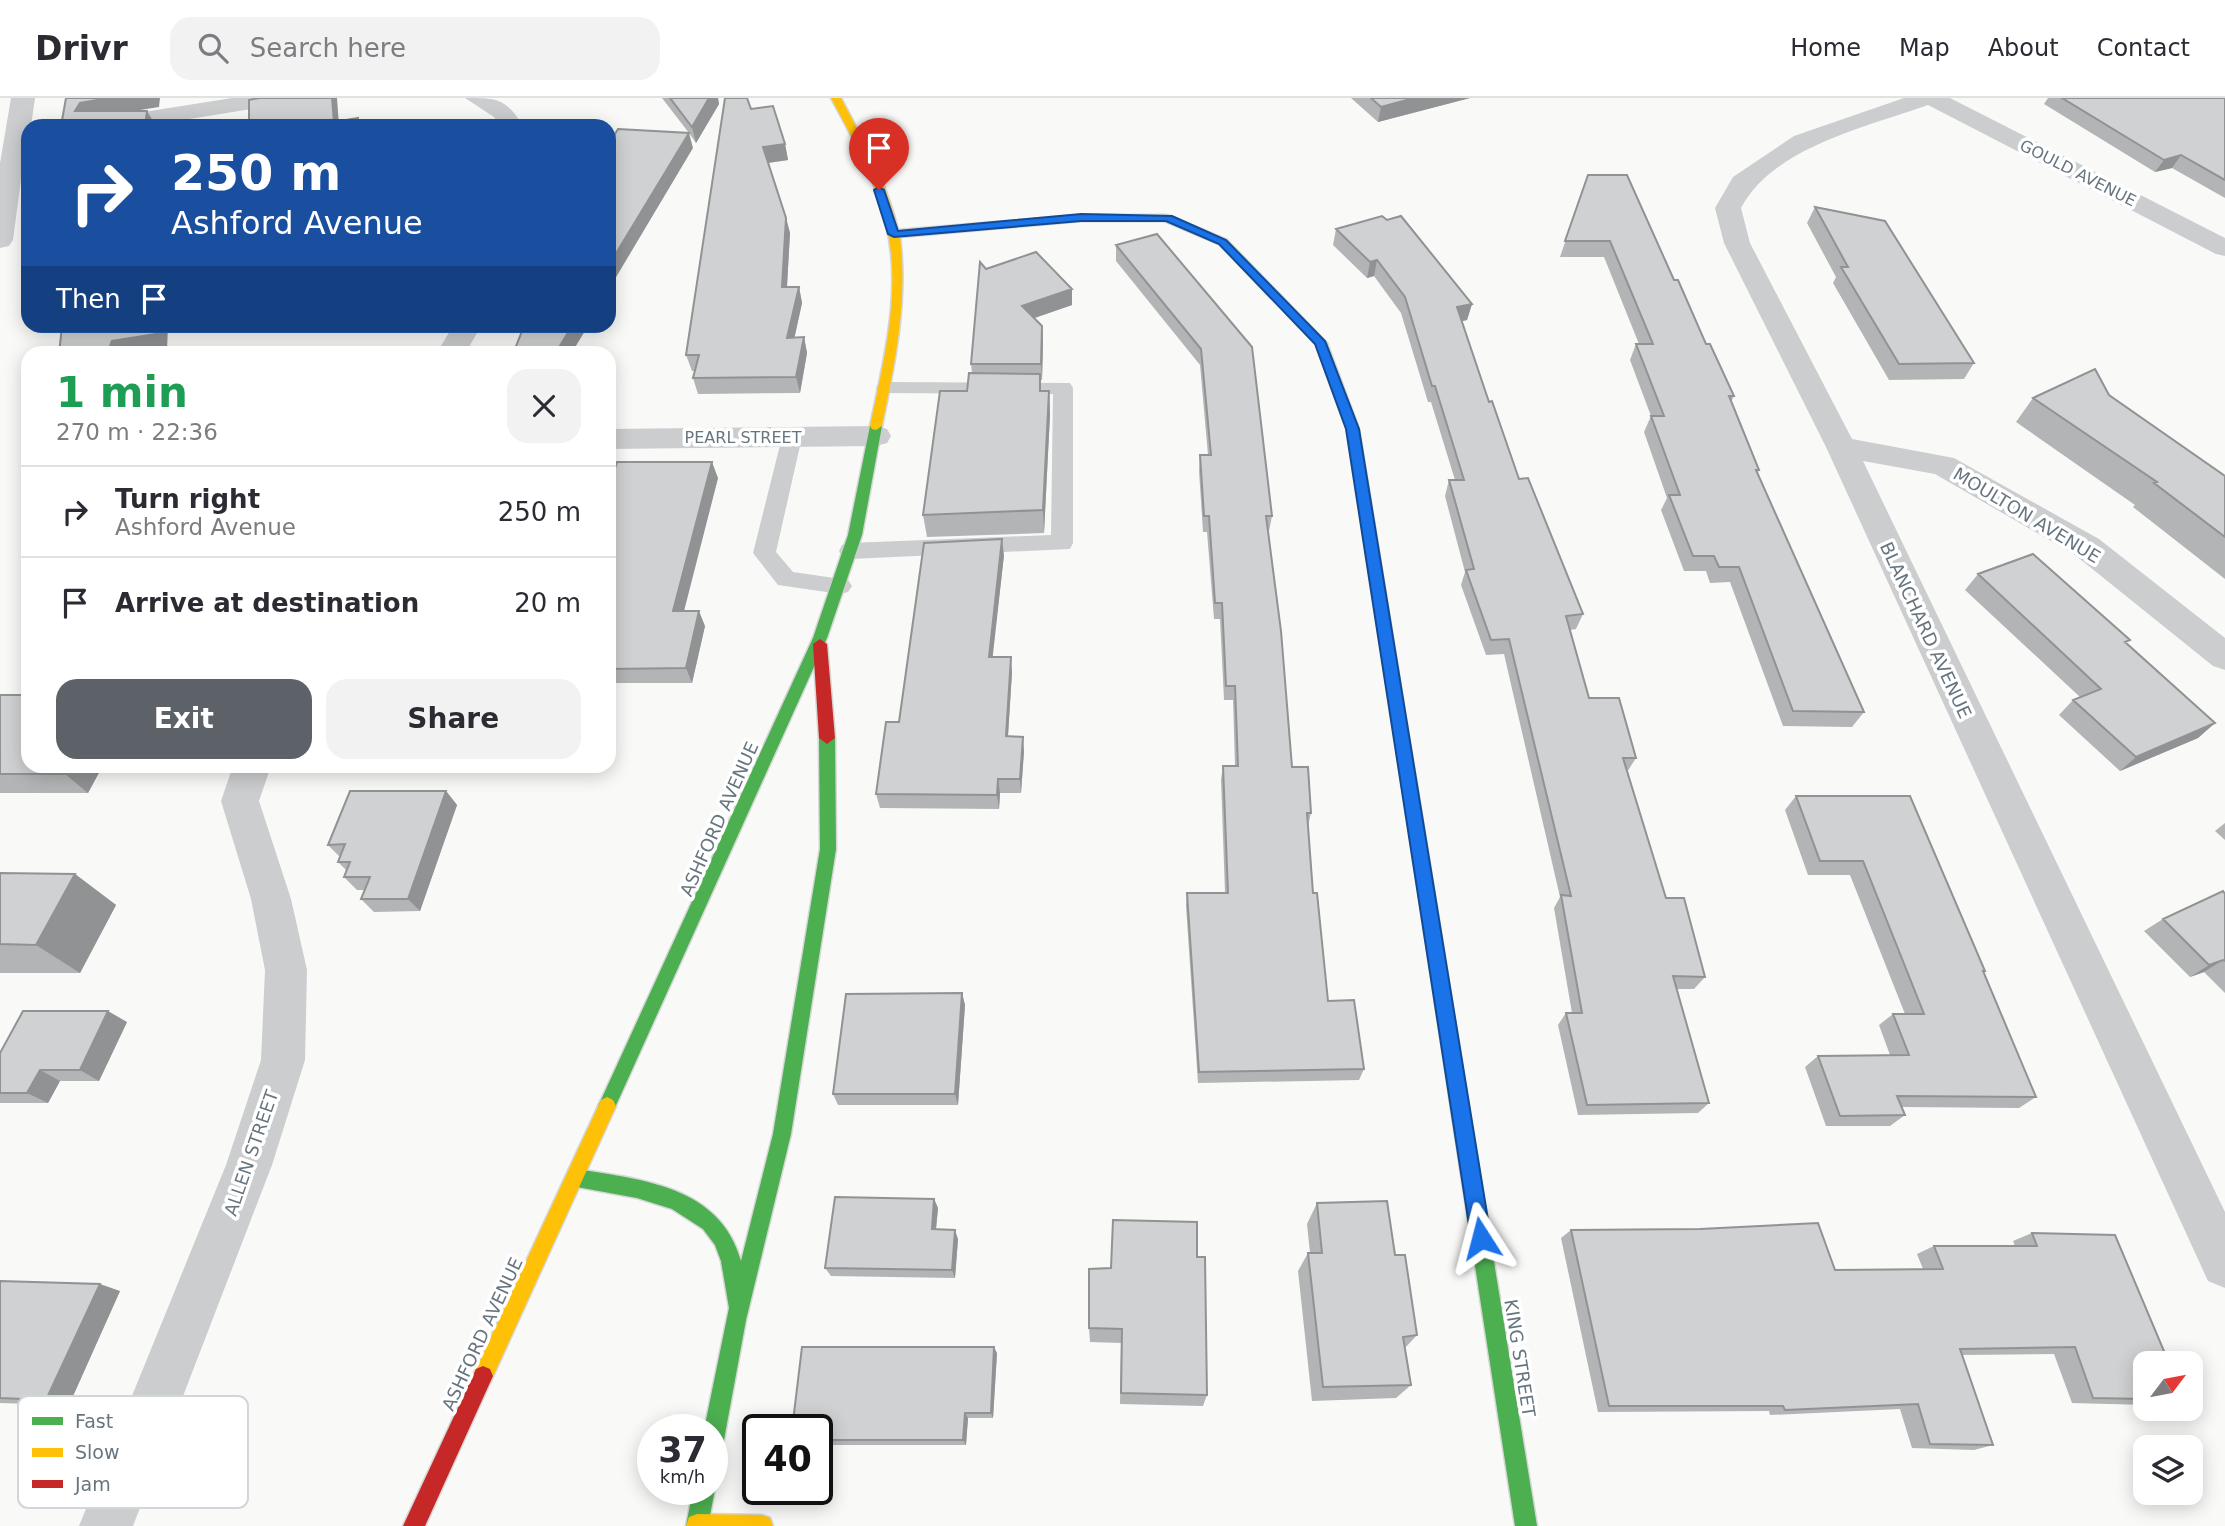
<!DOCTYPE html>
<meta charset="utf-8">
<style>
body{margin:0;font-family:"DejaVu Sans",sans-serif;background:#f2f2f3;color:#2b2b33;height:100vh;display:flex;flex-direction:column;font-size:26px;white-space:nowrap}
*{box-sizing:border-box;margin:0}
p{font-size:23px;color:#7c7c81}
.icon{flex:none;width:38px;height:38px;fill:none;stroke:currentColor;stroke-width:2;stroke-linecap:round;stroke-linejoin:round}
.map{position:relative;flex:1;overflow:hidden}
.panel{position:absolute;left:21px;top:248px;width:595px;height:427px;display:flex;flex-direction:column;background:#fff;border-radius:21px;box-shadow:0 4px 18px #0003}
.panel>*{flex:none}
.top-card{position:absolute;left:21px;top:21px;width:595px;height:214px;border-radius:21px;box-shadow:0 4px 18px #0003;background:#1a4fa0;color:#fff;overflow:hidden}
.needle{width:46px;rotate:58deg}
.controls{position:absolute;left:2133px;top:1253px;display:grid;gap:14px}
.controls a{display:grid;place-items:center;width:70px;height:70px;border-radius:14px;background:#fff;box-shadow:0 4px 18px #0003;font-size:35px}
.speed{position:absolute;left:637px;top:1316px;display:flex;gap:14px;font-size:35px;font-weight:700;text-align:center}
.speed>*{display:grid;place-content:center;width:91px;height:91px;border-radius:50%;background:#fff;box-shadow:0 4px 18px #0003;line-height:1}
.speed small{font-size:18px;font-weight:400}
.speed .limit{border:4px solid #111;border-radius:10px;background:#fff;color:#111}
.pin{position:absolute;display:grid;place-items:center;width:60px;height:60px;color:#fff;margin:-72px -30px;border-radius:50% 50% 50% 0;rotate:-45deg;box-shadow:0 0 7px #0007}
.pin .icon{rotate:45deg}
.me{position:absolute;width:77px;margin:-38px;rotate:351deg;stroke-linejoin:round;filter:drop-shadow(0 0 5px #0008)}
.turn{display:flex;align-items:center;gap:24px;height:147px;padding:0 35px;font-size:32px}
.turn .icon{width:91px;height:91px;stroke-width:2.5}
.turn b{display:block;font-size:49px;line-height:60px}
.then{display:flex;align-items:center;height:66px;padding:0 35px;background:#0003;gap:14px;font-size:26px}
.round{display:grid;place-items:center;flex:none;width:74px;height:74px;border-radius:21px;background:#f2f2f3}
.summary{display:flex;align-items:center;justify-content:space-between;height:119px;padding:0 35px}
h1{font-size:42px;font-weight:700;line-height:52px;color:#1e9e55}
.cta{display:flex;gap:14px;margin-top:auto;padding:14px 35px}
.cta a{flex:1;height:80px;border-radius:21px;background:#5d6168;color:#fff;font-size:28px;font-weight:700;line-height:80px;text-align:center}
.cta a+a{background:#f2f2f3;color:#2b2b33}
ul{padding:0;list-style:none}
li{display:flex;align-items:center;gap:21px;height:91px;padding:0 35px;border-top:2px solid #e1e1e2}
li div{flex:1}
li b{display:block;font-size:26px}
li em{font-style:normal}
header{display:flex;align-items:center;gap:42px;box-sizing:border-box;height:98px;padding:0 35px;background:#fff;border-bottom:2px solid #e1e1e2}
header strong{font-size:33px}
nav{display:flex;gap:38px;margin-inline-start:auto;font-size:24px}
.search{width:490px;height:63px;background:#f2f2f3;display:flex;align-items:center;gap:18px;box-sizing:border-box;padding:0 24px;border-radius:21px;color:#7c7c81;font-size:26px}
.map>svg:first-child{display:block}
</style>
<header>
<strong>Drivr</strong>
<div class="search"><svg class="icon" aria-label="search" viewBox="0 0 24 24"><circle cx="10" cy="10" r="6"/><path d="M15 15l6 6"/></svg>Search here</div>
<nav><a>Home</a><a>Map</a><a>About</a><a>Contact</a></nav>
</header>
<div class="map">
<svg width="2225" height="1428" viewBox="0 0 2225 1428">
<rect width="100%" height="100%" fill="#f9f9f8"/>
<g fill="none" stroke-linecap="round" stroke-linejoin="round">
<defs>
<path id="fast" d="M1162,118H1170L1227,142L1327,245L1359,331L1400,584L1398,588L1393,590L1386,584L1347,331L1316,246L1219,146L1162,122Z
M876,324L882,328L862,437L827,540L613,1014L607,1017L601,1014L598,1008L601,1002L813,540L848,437L870,328Z
M827,634L835,640L836,751L791,1036L746,1222L723,1347L719,1354L712,1357V1332H704L729,1210L721,1163L715,1147L703,1131L672,1111L637,1100L577,1089L570,1087L568,1080L570,1073L577,1071C643,1082 720,1088 741,1163L773,1036L820,751L819,640Z
M1460,1002L1466,1005L1469,1011L1537,1428H1515L1451,1011L1454,1005Z
M712,1385L715,1391L708,1428H686L693,1391H712Z"/>
<path id="slow" d="M831,0H841C863,42 887,85 898,132L1081,117H1166L1171,120L1166,123H1081L900,139C908,204 895,265 882,328L876,332L872,331L870,328C884,261 903,190 885,122C874,79 852,39 831,0Z
M1393,578L1400,584L1435,798L1433,803L1427,805L1421,803L1419,798L1386,584Z
M607,999L613,1002L616,1008L490,1285L483,1288L476,1285L473,1278L476,1271L601,1002Z
M697,1416L762,1417L770,1420L773,1428H686L689,1419Z"/>
<path id="jam" d="M820,541L827,546L835,640L827,646L819,640L813,546Z
M1427,791L1433,793L1435,798L1469,1011L1466,1017L1460,1020L1454,1017L1451,1011L1419,798L1421,793Z
M483,1268L490,1271L493,1278L425,1428H403L476,1271Z"/>
</defs>
<use href="#fast" stroke="#d5d6d6" stroke-width="3"/>
<use href="#slow" stroke="#d5d6d6" stroke-width="3"/>
<use href="#jam" stroke="#d5d6d6" stroke-width="3"/>
<path fill="#cbcdce" fill-rule="evenodd" d="M886,284L1070,285L1073,290V445L1070,451L850,461L842,459L839,453L842,447L850,445L1051,437L1053,296L879,295L876,290L879,285Z
M792,332L802,339L776,454L793,474L848,482L852,488L848,494L840,496L778,487L753,455L782,339Z"/>
<path fill="#cbcdce" fill-rule="evenodd" d="M11,0H35L31,28H28L13,142L9,148L0,150V65Z
M232,0H289L285,5L277,7L146,28H88L91,23L100,21Z
M465,0C497,0 506,0 523,28H499L494,19Z
M1904,0H1950L2225,140V158L2216,156L1928,7C1867,29 1773,49 1741,110L1750,145L1852,341L1954,360L2099,441L2225,540V572L2213,568L2075,457L1935,376L1863,363L2225,1114V1190L2208,1183L1826,349L1724,145L1715,110L1733,79L1794,38Z
M453,228H481L465,256H436Z
M876,328L887,331L891,338L887,345L876,348L609,351V331Z
M233,668H271L259,703L291,801L307,872L305,962L272,1067L133,1428H79L226,1067L261,962L265,872L251,801L221,703Z"/>
<use href="#fast" fill="#4caf50" fill-rule="evenodd"/>
<use href="#slow" fill="#ffc107" fill-rule="evenodd"/>
<use href="#jam" fill="#c62828" fill-rule="evenodd"/>
</g>
<path fill="#b2b4b5" d="M662,0H718L719,6L696,45L689,35L693,50L689,35Z
M1351,0H1470L1378,24Z
M2048,0H2225V100L2172,70L2155,74L2044,6Z
M751,11L785,46L788,62L768,65L786,120L790,135L787,189H799L802,205L794,240L804,239L807,255L800,295L698,296L693,280L695,273H692L686,257Z
M1588,77L1674,182L1706,246L1734,298L1731,304L1759,372L1757,376L1864,614L1852,629L1783,628L1730,484L1710,485L1706,473H1684L1661,412L1667,400L1644,334L1651,318L1630,262L1636,246H1639L1604,159H1560Z
M1815,109L1974,265L1964,281L1889,282L1833,185L1836,179L1807,125Z
M1336,131L1472,206L1467,222L1462,223L1489,304L1519,381L1583,516L1576,531L1570,532L1589,600L1636,660L1627,674L1666,800L1705,879L1694,891H1676L1709,1005L1698,1015L1578,1017L1558,927L1566,915H1572L1554,810L1560,799L1504,556L1486,557L1461,487L1465,474L1445,398L1449,382H1455L1431,304H1428L1401,215L1374,178L1367,180L1333,147Z
M1157,136L1272,418L1269,433H1268L1292,669L1311,715L1308,728L1313,795L1328,903L1364,971L1359,982L1198,985L1186,808L1187,795H1225L1221,682L1223,668H1235L1233,602H1224L1220,521H1214L1207,434H1203L1199,373L1200,357H1208L1200,267L1116,163V147Z
M986,171L1072,191V207L1034,220L1042,228L1043,244L1042,282H1041V293H1049L1050,316L1044,435L927,439L923,417L967,293L972,275L971,266Z
M2109,297L2225,378V481L2133,409L2135,407L2016,324L2033,300Z
M718,380L683,513L705,528L692,585H609V389Z
M1004,457L992,559L1012,574L1008,638L1024,653L1021,695H1000L999,711L880,710L876,696L899,624Z
M1978,476L2126,546L2215,625L2198,640L2120,673L2059,617L2073,602L2080,599L1965,492Z
M0,597L28,668L116,669H102L88,695H0Z
M336,668H405L404,672L338,671Z
M446,693L457,707L420,813L374,814L361,801L364,792H357L344,779L346,772L338,764L340,759L328,747Z
M1796,698L1985,873L1983,875L2036,999L2019,1010L1901,1009L1905,1017L1890,1028H1826L1805,969L1818,958L1890,957L1879,927L1893,916H1905L1850,777H1808L1785,712Z
M2225,725V742L2215,733Z
M0,775L75,776L116,807L80,875H0Z
M2225,796V895L2204,874L2190,879L2144,833L2163,821Z
M962,895L965,907L958,1007H838L833,996Z
M127,924L99,983H60L48,1005H0V955Z
M934,1101L938,1110L936,1132L958,1141L955,1180L831,1178L825,1170Z
M1317,1105L1395,1157L1417,1237L1405,1250L1411,1287L1396,1300L1312,1303L1298,1173L1308,1155H1310L1307,1126Z
M1700,1131L1835,1172L1923,1171L1917,1156L1934,1148H2015L2013,1143L2032,1135L2146,1265V1307L2072,1305L2054,1256L1962,1257L1993,1347L1974,1352L1912,1350L1900,1311L1770,1317L1769,1313L1598,1314L1561,1140L1571,1132Z
M1197,1159L1207,1297L1203,1308L1120,1306L1121,1245L1090,1244L1089,1230L1111,1170Z
M0,1183L120,1193L69,1307L0,1305Z
M997,1255L993,1320H968L966,1347H817V1332Z"/>
<path fill="#919293" d="M109,0H160L159,9L90,20L75,13L80,5Z
M332,0H337L339,28L334,24Z
M709,0H718L719,6L696,45L692,29Z
M1414,0H1470L1378,24L1381,9Z
M147,13L156,28H145Z
M689,35L693,50L609,191V167Z
M785,46L788,62L767,65L763,49Z
M2181,57L2172,70L2155,74L2164,62Z
M786,120L790,135L786,205L782,189Z
M1377,162L1374,178L1367,180L1370,164Z
M799,189L802,205L791,256L787,240Z
M1072,191V207L1023,224L1022,208Z
M1472,206L1467,222L1453,225L1457,209Z
M156,228H168L167,252L145,256H107L112,243Z
M572,228H588L571,256H555Z
M1042,228L1043,244L1042,282L1041,266Z
M804,239L807,255L800,295L796,279Z
M1049,293L1050,316L1044,435L1043,412Z
M712,364L718,380L680,529L673,513Z
M1002,441L1004,457L991,574L989,559Z
M699,513L705,528L692,585L686,570Z
M1011,559L1012,574L1007,653L1006,638Z
M2215,625L2198,640L2120,673L2136,659Z
M1023,639L1024,653L1021,695L1020,681Z
M69,668H102V669L88,695L65,676Z
M998,681L1000,695L999,711L997,697Z
M446,693L457,707L420,813L408,801Z
M75,776L116,807L80,875L36,847Z
M2223,862L2204,874L2190,879L2209,867Z
M962,895L965,907L958,1007L955,996Z
M108,913L127,924L99,983L80,972Z
M40,972L60,983L48,1005L27,995Z
M934,1101L938,1110L935,1140L932,1131Z
M955,1132L958,1141L955,1180L952,1172Z
M100,1186L120,1193L69,1307L46,1302Z
M994,1249L997,1255L993,1320L991,1315Z
M965,1315L968,1320L966,1347L963,1342Z"/>
<path fill="#cfd1d2" stroke="#919293" stroke-width="2" d="M66,0H109L80,5L75,13H147L145,28H61Z
M259,0H332L334,24L358,20V28H249V2Z
M670,0H709L692,29Z
M725,0H747L751,11L773,8L785,46L763,49L786,120L782,189H799L787,240L804,239L796,279L693,280L699,257H686Z
M1371,0H1414L1381,9Z
M2062,0H2225V82L2181,57L2164,62Z
M618,31L689,35L609,167V46Z
M1588,77H1627L1674,182H1678L1706,246H1710L1734,298H1729L1759,372H1756L1864,614L1793,613L1739,469H1719L1714,458H1693L1669,397H1680L1651,318H1664L1636,246H1653L1610,143H1565Z
M1815,109L1885,123L1974,265L1899,266L1841,169H1848Z
M1382,118L1387,122L1401,118L1472,206L1457,209L1489,304L1492,303L1519,381L1528,380L1583,516L1566,518L1589,600H1619L1636,660H1623L1666,800H1684L1705,879L1673,878L1709,1005L1587,1007L1566,915H1582L1561,797L1571,798L1509,541L1491,542L1466,472L1474,471L1449,382H1464L1435,288H1432L1405,199L1377,162L1370,164L1336,131Z
M1157,136L1252,249L1272,418H1266L1281,533L1292,669H1308L1311,715H1307L1313,795H1317L1328,903L1354,902L1364,971L1199,974L1187,795H1228L1223,668H1238L1235,588H1226L1222,505H1215L1209,418H1204L1200,357H1211L1201,251L1116,147Z
M1036,154L1072,191L1022,208L1042,228L1041,266H971L980,164L986,171Z
M62,228H156V236L112,243L107,256H59Z
M524,228H572L555,256H513Z
M2095,271L2109,297L2225,378V439L2154,385L2157,384L2033,300Z
M969,275L1040,276V293H1049L1043,412L923,417L940,293H967Z
M617,364H712L673,513H699L686,570L609,571V389Z
M1002,441L989,559H1011L1006,638L1023,639L1020,681H998L997,697L876,696L886,624H899L924,445Z
M2033,456L2130,542L2125,544L2215,625L2136,659L2073,602L2101,591L1978,476Z
M0,597H28V668H69L65,676H0Z
M350,693H446L408,801H361L370,779H344L350,764H338L345,746L328,747Z
M1796,698H1910L1985,873H1983L2036,999L1897,998L1905,1017L1840,1018L1818,958L1909,957L1893,916H1924L1863,763H1820Z
M0,775L75,776L36,847L0,846Z
M2223,793L2225,796V863L2223,862L2209,867L2163,821Z
M962,895L955,996H833L846,896Z
M23,913H108L80,972H40L27,995H0V955Z
M835,1099L934,1101L932,1131L955,1132L952,1172L825,1170Z
M1387,1103L1395,1157H1405L1417,1237L1403,1239L1411,1287L1323,1289L1308,1155H1322L1317,1105Z
M1113,1122L1197,1124V1159H1205L1207,1297L1121,1295L1122,1231L1089,1230V1171L1111,1170Z
M1818,1125L1835,1172L1943,1171L1934,1148H2037L2032,1135L2115,1137L2169,1265H2146V1301L2093,1300L2075,1249L1960,1251L1993,1347L1930,1346L1918,1306L1785,1312L1783,1308H1609L1571,1132L1700,1131Z
M0,1183L100,1186L46,1302L0,1300Z
M802,1249H994L991,1315H965L963,1342H817V1332H792Z"/>
<path fill="#1a73e8" stroke="#114b97" stroke-width="2" d="M879,89L884,92L898,133L1081,116L1172,118L1226,142L1325,243L1359,331L1491,1140L1488,1147L1481,1149L1474,1147L1471,1140L1346,331L1315,246L1219,146L1166,123H1081L894,139L888,136L874,92Z"/>
<g text-anchor="middle" dominant-baseline="central" stroke-width="7" stroke-linejoin="round" paint-order="stroke">
<g font-size="16" fill="#67757f" stroke="#fff">
<text transform="translate(2078 75) rotate(27)">GOULD AVENUE</text>
<text x="743" y="339">PEARL STREET</text>
</g>
<g font-size="18" fill="#67757f" stroke="#fff">
<text transform="translate(2027 417) rotate(31)">MOULTON AVENUE</text>
<text transform="translate(1926 532) rotate(65)">BLANCHARD AVENUE</text>
<text transform="translate(719 721) rotate(-66)">ASHFORD AVENUE</text>
<text transform="translate(251 1055) rotate(-71)">ALLEN STREET</text>
<text transform="translate(482 1236) rotate(-65)">ASHFORD AVENUE</text>
<text transform="translate(1520 1260) rotate(81)">KING STREET</text>
</g>
</g>
<rect x="18" y="1298" width="230" height="112" rx="10" fill="#fff" stroke="#d1d6d9" stroke-width="2"/>
<rect x="32" y="1319" width="31" height="8" fill="#4caf50"/>
<rect x="32" y="1350" width="31" height="9" fill="#ffc107"/>
<rect x="32" y="1382" width="31" height="8" fill="#c62828"/>
<g font-size="19" fill="#67757f">
<text x="75" y="1330">Fast</text>
<text x="75" y="1361">Slow</text>
<text x="75" y="1393">Jam</text>
</g>
</svg>
<div class="controls">
<a><svg class="needle" viewBox="-14 -14 28 28"><path d="M0-13l5 13h-10z" fill="#e53935"/><path d="M0 13l5-13h-10z" fill="#7c7c81"/></svg></a>
<a><svg class="icon" aria-label="layers" viewBox="0 0 24 24"><path d="M12 4l9 5-9 5-9-5zM3 14l9 5 9-5"/></svg></a>
</div>
<div class="speed"><div>37<small>km/h</small></div><div class="limit">40</div></div>
<div class="pin" style="left:879px;top:92px;background:#d93025"><svg class="icon" aria-label="arrive" viewBox="0 0 24 24"><path d="M6 21V4h12l-3 4 3 4H6"/></svg></div>
<svg class="me" style="left:1481px;top:1140px" viewBox="-20 -20 40 40"><path d="M0-17L14 15 0 8-14 15z" fill="#1a73e8" stroke="#fff" stroke-width="4"/></svg>
<div class="top-card">
<div class="turn"><svg class="icon" aria-label="right" viewBox="0 0 24 24"><path d="M7 20v-9h11M14 6l5 5-5 5"/></svg><div><b>250 m</b>Ashford Avenue</div></div>
<div class="then">Then<svg class="icon" aria-label="arrive" viewBox="0 0 24 24"><path d="M6 21V4h12l-3 4 3 4H6"/></svg></div>
</div>
<section class="panel">
<div class="summary"><div><h1>1 min</h1><p>270 m · 22:36</p></div><a class="round"><svg class="icon" aria-label="close" viewBox="0 0 24 24"><path d="M6 6l12 12M18 6L6 18"/></svg></a></div>
<ul>
<li><svg class="icon" aria-label="right" viewBox="0 0 24 24"><path d="M7 20v-9h11M14 6l5 5-5 5"/></svg><div><b>Turn right</b><p>Ashford Avenue</p></div><em>250 m</em></li>
<li><svg class="icon" aria-label="arrive" viewBox="0 0 24 24"><path d="M6 21V4h12l-3 4 3 4H6"/></svg><div><b>Arrive at destination</b></div><em>20 m</em></li>
</ul>
<div class="cta"><a>Exit</a><a>Share</a></div>
</section>
</div>
